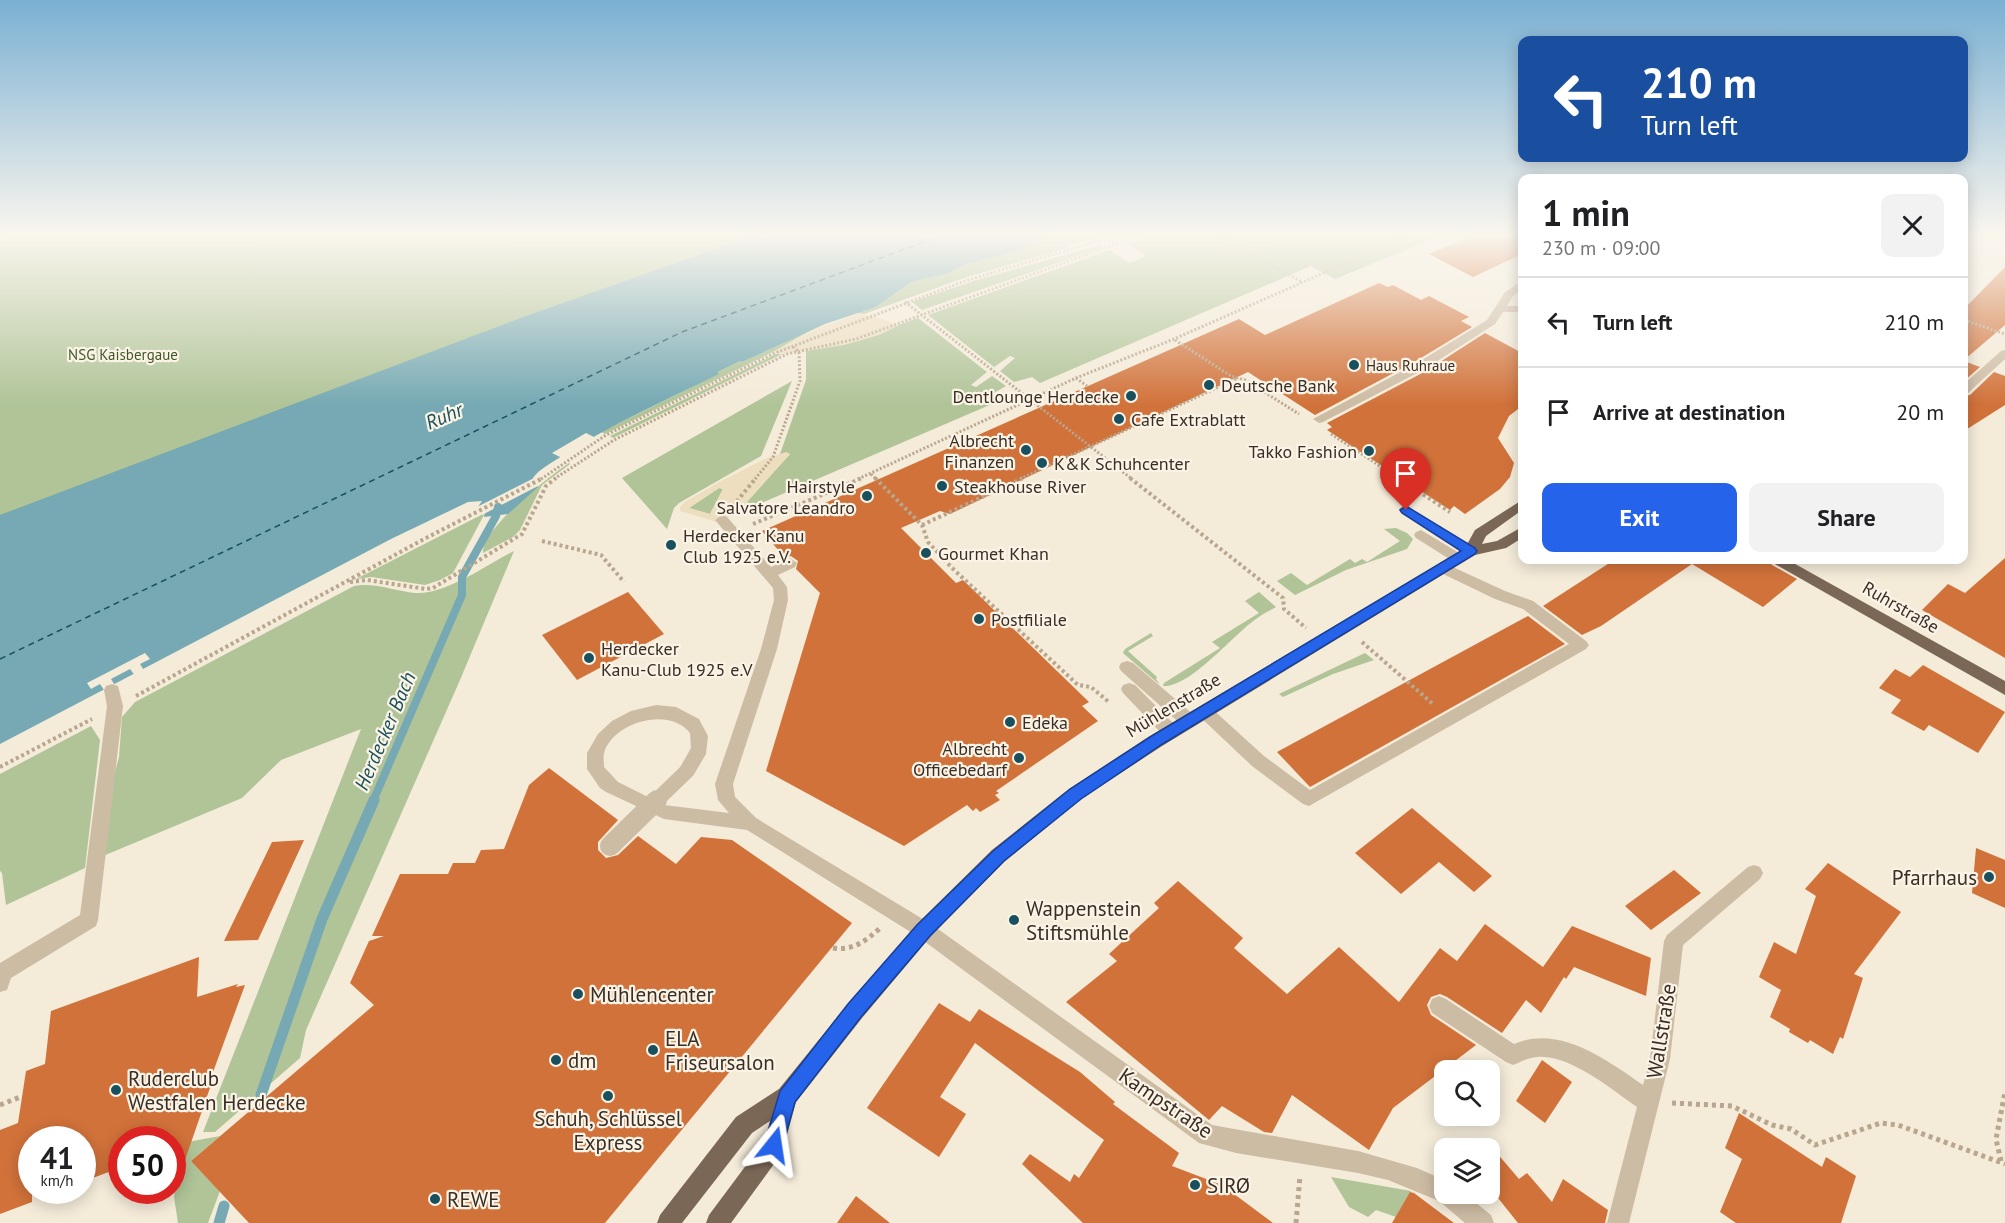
<!DOCTYPE html>
<meta charset="utf-8">
<style>
body{margin:0;font-family:"PT Sans",sans-serif;background:#f2f2f2;color:#202124;height:100vh;display:flex;flex-direction:column;font-size:22px;white-space:nowrap}
*{box-sizing:border-box;margin:0}
p{font-size:20px;color:#757577}
.icon{flex:none;width:33px;height:33px;fill:none;stroke:currentColor;stroke-width:2;stroke-linecap:round;stroke-linejoin:round}
.map{position:relative;flex:1;overflow:hidden}
.sheet{position:absolute;left:1518px;top:174px;width:450px;height:390px;display:flex;flex-direction:column;background:#fff;border-radius:12px;box-shadow:0 3px 15px #0003}
.sheet>*{flex:none}
.banner{position:absolute;left:1518px;top:36px;width:450px;height:126px;border-radius:12px;box-shadow:0 3px 15px #0003;background:#1a4fa0;color:#fff;overflow:hidden}
.fabs{position:absolute;left:1434px;top:1060px;display:grid;gap:12px}
.fabs a{display:grid;place-items:center;width:66px;height:66px;border-radius:12px;background:#fff;box-shadow:0 3px 15px #0003;font-size:30px}
.speed{position:absolute;left:18px;top:1126px;display:flex;gap:12px;font-size:30px;font-weight:700;text-align:center}
.speed>*{display:grid;place-content:center;width:78px;height:78px;border-radius:50%;background:#fff;box-shadow:0 3px 15px #0003;line-height:1}
.speed small{font-size:15px;font-weight:400}
.speed .limit{border:9px solid #d22;background:#fff;color:#111}
.pin{position:absolute;display:grid;place-items:center;width:51px;height:51px;color:#fff;margin:-62px -26px;border-radius:50% 50% 50% 0;rotate:-45deg;box-shadow:0 0 6px #0007}
.pin .icon{rotate:45deg}
.me{position:absolute;width:66px;margin:-33px;rotate:15deg;stroke-linejoin:round;filter:drop-shadow(0 0 4px #0008)}
.turn{display:flex;align-items:center;gap:21px;height:126px;padding:0 24px;font-size:27px}
.turn .icon{width:78px;height:78px;stroke-width:2.5}
.turn b{display:block;font-size:42px;line-height:51px}
.round{display:grid;place-items:center;flex:none;width:63px;height:63px;border-radius:12px;background:#f2f2f2}
.summary{display:flex;align-items:center;justify-content:space-between;height:102px;padding:0 24px}
h1{font-size:36px;font-weight:600;line-height:45px}
.primary-button{display:flex;gap:12px;margin-top:auto;padding:12px 24px}
.primary-button a{flex:1;height:69px;border-radius:12px;background:#2563eb;color:#fff;font-size:24px;font-weight:600;line-height:69px;text-align:center}
.primary-button a+a{background:#f2f2f2;color:#202124}
ul{padding:0;list-style:none}
li{display:flex;align-items:center;gap:18px;height:90px;padding:0 24px;border-top:2px solid #e0e0e0}
li div{flex:1}
li b{display:block;font-size:22px}
li em{font-style:normal}
.map>svg:first-child{display:block}
</style>
<div class="map">
<svg width="2005" height="1223" viewBox="0 0 2005 1223">
<rect width="100%" height="100%" fill="#f4ebd9"/>
<path fill="#b0c498" d="M16,234H786L0,523V241Z
M1050,234H1090L1099,239L1068,245L1070,247L967,277L864,314L857,313L876,307L911,282L946,274L966,264L1011,253L1033,245Z
M1150,234H1445L1335,279L1311,266L1040,383L1032,377L1014,382L1000,371L1015,358L1010,356L994,367L928,315L1109,250L1130,263L1146,256L1126,243Z
M1100,245L1104,247L922,310L912,302L973,281Z
M918,318L987,372L971,385L976,387L992,376L1006,386L992,394L999,401L736,514L790,454H780L806,380V351C846,346 881,331 918,318Z
M817,327L773,352L605,434L601,432L718,374L716,372L740,361L742,362Z
M776,354H782L613,438L610,436Z
M792,381L761,456L679,503L674,508L667,529L622,478Z
M569,463L570,464L542,485L520,530L513,537L483,553C481,529 550,476 569,463Z
M719,488L723,489L710,514L689,508Z
M485,513L453,573L440,580L425,585L371,577L356,579Z
M1396,528L1407,533L1413,539L1407,549L1346,570L1295,595L1277,581L1291,573L1307,585L1350,559L1355,563L1362,559L1367,562L1400,541L1384,529Z
M514,551L460,680L306,1030L300,1058L215,1132H203L361,729L281,760L242,798L103,856L109,794L119,757L122,717L135,702L354,586C374,582 395,591 415,593C446,595 486,565 514,551Z
M1259,592L1276,607C1269,611 1262,614 1256,619C1234,634 1190,688 1163,686L1164,683L1220,648L1212,642L1259,613L1245,601Z
M1151,633L1153,636L1128,651L1157,677L1156,679L1160,685L1123,653L1125,649Z
M1365,653L1374,660L1333,674L1283,697L1279,694Z
M91,726L100,740L85,868L6,905L2,873L0,871V774Z
M220,1136L191,1161L220,1191L208,1223H178L174,1197L182,1143Z
M1331,1177L1411,1191L1396,1217L1376,1210L1368,1217L1349,1207Z"/>
<path fill="#eddebf" fill-rule="evenodd" d="M858,314L876,317L899,325L879,335L844,345L782,354L773,352L818,328Z
M786,452L790,454L736,514L717,522L680,511V507L685,502L721,481L765,459ZM719,488L723,489L710,514L689,508Z"/>
<path fill="#76a9b3" d="M758,234H1050L1033,245L1011,253L966,264L946,274L911,282L876,307L825,324L742,362L740,361L717,372L719,374C666,400 612,424 562,456C553,462 539,469 533,478L538,487L508,514L484,517L485,513L478,507L482,501L468,502L391,539L0,744V515L526,316Z"/>
<path fill="#f4ebd9" d="M586,433L594,437L562,458L552,453Z
M534,478L540,485L482,515L475,508Z
M145,653L150,659L140,664L145,672L136,677L130,669L111,679L116,687L106,693L100,684L91,689L87,683Z"/>
<g fill="none" stroke-linecap="round" stroke-linejoin="round">
<path stroke="#76a9b3" stroke-width="8" d="M373,801L462,595V577L496,516L498,507"/>
<path stroke="#76a9b3" stroke-width="11" d="M261,1095L322,919L374,800
M219,1223L224,1206"/>
<path stroke="#18505d" stroke-width="1.5" stroke-dasharray="6 4.5" stroke-linecap="butt" d="M0,659L682,332L945,234"/>
</g>
<path fill="#d1723a" d="M1476,234H1522V254L1473,277L1429,254Z
M2005,267V325L1964,360V309Z
M1379,283L1388,287L1393,285L1421,300L1429,296L1469,317L1461,321L1472,327L1416,361L1315,415L1248,372L950,514L940,511L901,528L956,583L963,580L1089,702L1082,706L1098,721L996,791L999,793L995,795L1000,800L980,812L976,808L973,811L967,805L904,846L766,771L820,593L796,569L798,561L791,556L785,558L762,531L1239,319L1265,335Z
M1485,333L1522,353V406L1509,416L1498,438L1514,463L1510,477L1500,489L1465,514L1454,506L1450,510L1327,430L1332,427L1327,423L1426,371Z
M1964,361L1980,367L1964,381Z
M1994,372L2005,376V405L1964,431V396L1970,395Z
M2005,558V658L1922,610L1948,584L1965,593Z
M1614,560H1769L1772,565L1797,579L1763,607L1692,564L1601,626L1582,635L1543,606Z
M628,592L664,634L577,680L542,635Z
M1528,616L1565,644L1310,787L1277,752Z
M1923,665L2005,712L1978,753L1929,725L1924,731L1891,713L1901,700L1879,688L1895,669L1910,677Z
M549,768L618,820L598,842V850L606,858L618,855L638,836L676,864L701,837L732,840L852,923L605,1223H249L191,1161L374,1005L350,983L369,941L384,936H372L400,874H448L453,863H475L481,850L504,849L529,785Z
M1412,808L1492,876L1474,892L1439,862L1401,894L1355,853Z
M304,840L258,940L224,941L272,842Z
M1976,848L2005,860V908L1972,893Z
M1828,863L1901,912L1854,974L1863,978L1843,1039L1840,1037L1833,1054L1810,1040L1808,1043L1789,1032L1790,1029L1770,1017L1781,990L1759,977L1774,942L1796,954L1816,896L1805,889Z
M1674,870L1701,893L1651,930L1625,906Z
M1178,881L1243,938L1234,948L1287,994L1339,947L1399,1002L1440,948L1457,961L1485,924L1543,967L1572,926L1651,958L1646,996L1574,967L1566,979L1564,977L1541,1013L1526,1000L1502,1033L1447,997L1440,994L1431,997L1427,1005L1431,1015L1476,1045L1393,1108L1369,1150L1292,1095L1272,1133L1264,1132L1222,1106L1209,1120L1066,1002L1117,961L1109,954L1159,908L1154,903Z
M199,957L197,997L238,984L236,987L245,985L209,1083L212,1082L176,1186H172V1140H122V1167L82,1182V1140H32V1202L0,1214V1130L18,1123L26,1071L45,1064L51,1011Z
M939,1003L970,1022L979,1009L1080,1072L1115,1102L1113,1104L1179,1153L1172,1166L1222,1185L1273,1223H1083L1022,1164L1030,1154L1070,1182L1074,1174L1079,1178L1104,1140L975,1043L940,1097L966,1114L939,1157L867,1108Z
M1542,1060L1572,1082L1545,1123L1516,1101Z
M1739,1113L1822,1167L1826,1157L1856,1176L1841,1223H1736L1720,1212L1742,1159L1725,1148Z
M1490,1145L1519,1179L1527,1173L1552,1202L1563,1179L1608,1210L1605,1223H1518L1490,1188Z
M1410,1192L1414,1193L1454,1223H1392Z
M856,1196L890,1223H837Z"/>
<g fill="none" stroke-linecap="round" stroke-linejoin="round">
<path stroke="#b9a68e" stroke-width="3" stroke-dasharray="2 2" stroke-linecap="butt" d="M1215,234L1302,282
M905,302L1132,479
M1964,320L2005,334
M1175,340L1231,376L1245,380L1299,414
M1076,378L1087,386
M1331,434L1400,479
M871,474L876,479
M541,479L606,435L775,353L965,281L1120,234
M554,479L614,440L787,354L856,339L1143,234
M755,479L773,457L800,381L799,352L792,346
M858,479L1076,378L1174,339L1412,234
M1020,479L1238,378"/>
<path stroke="#b9a68e" stroke-width="4" stroke-dasharray="3 3" stroke-linecap="butt" d="M875,478L922,525L928,542L952,568L1078,685L1091,687L1110,703
M1130,478L1283,598L1284,609L1306,628
M1398,478L1450,512
M733,506L756,478
M753,524L862,478
M922,525L1023,478
M542,541L601,555L624,582
M350,582L367,580L426,589L433,588L522,534L546,486L556,478
M1362,642L1433,704
M136,696L426,538L543,478
M0,767L92,719"/>
<path stroke="#b9a68e" stroke-width="5" stroke-dasharray="4 4" stroke-linecap="butt" d="M833,948C853,951 866,941 880,928
M1672,1103L1732,1106L1772,1125L1791,1129L1815,1145L1881,1123L1898,1125L2005,1164
M0,1105L20,1097
M2001,1161L1996,1139L2005,1092
M1296,1223L1300,1176"/>
<path fill="#cdbca4" fill-rule="evenodd" d="M0,234H7L0,238Z
M1522,281V289L1513,296L1507,306H1522V312H1503L1495,324L1425,369L1323,422L1319,423L1313,419L1417,363L1487,320L1505,292Z
M2005,350V359L1968,393L1964,394V384L2001,351Z
M1406,506L1476,548L1478,551L1476,554H1466L1401,513L1399,510L1401,507Z
M722,515L727,517L771,567L790,558L797,563L795,567L778,575L787,587L788,600L777,649L733,784L735,797L756,818L931,924L1212,1125L1358,1151L1417,1168L1444,1180V1194H1465L1491,1215L1494,1223H1465L1439,1201L1388,1180L1358,1173L1236,1153L1199,1143L917,936L747,830L664,819L606,792L600,788L587,769V753L598,734L612,721L631,711L656,705L676,707L699,719L708,736L706,754L693,776L687,778L681,776L678,771L691,748L690,733C669,706 613,722 604,753C603,757 604,763 604,767L618,782L664,805L729,813L718,800L715,784L761,649L774,600L773,588L715,520Z
M1421,530L1464,556L1466,559L1464,562H1454L1416,538L1414,535L1416,532Z
M1444,563L1505,591L1533,601L1586,641L1589,645L1586,649L1309,806L1303,804L1252,766L1198,715L1196,711L1198,707L1204,705L1210,707L1264,756L1310,790L1569,644L1523,609L1495,599L1439,572L1437,568Z
M1127,661L1133,663L1195,716L1197,721L1195,726L1189,727L1183,726L1121,671L1119,667L1121,663Z
M1129,683L1135,685L1177,727L1179,732L1177,737L1171,739L1165,737L1123,693L1121,689L1123,685Z
M112,684L118,686L123,706L98,920L96,926L11,978L7,990L0,992V963L80,915L107,706L104,690L106,686Z
M1754,865L1760,867L1763,873L1760,879L1683,945L1670,1059L1629,1223H1607L1637,1107C1611,1089 1564,1049 1531,1058C1525,1059 1519,1063 1513,1065L1506,1062L1432,1013L1429,1006L1432,999L1439,996L1446,999L1514,1044C1559,1024 1607,1060 1643,1085L1650,1059L1664,941L1667,935L1748,867Z"/>
<path fill="#7b6756" fill-rule="evenodd" d="M1522,500V510L1486,536L1482,544L1497,541L1522,527V538L1506,548L1475,555L1162,746L1081,799L1004,862L931,936L862,1018L796,1102L782,1153L731,1223H706L709,1215L765,1140L770,1121L752,1133L682,1223H657L660,1215L736,1117L779,1089L848,1004L917,924L992,850L1069,789L1150,736L1465,548L1475,530Z
M1771,560H1788L2005,681V695L1773,563Z"/>
<path stroke="#cdbca4" stroke-width="15" d="M656,801L687,771"/>
<path stroke="#cdbca4" stroke-width="20" d="M610,846L657,800"/>
</g>
<linearGradient id="sky" x2="0" y2="1"><stop stop-color="#7ab0d3"/><stop offset="0.58" stop-color="#faf6ee"/><stop offset="1" stop-color="#faf6ee" stop-opacity="0"/></linearGradient>
<rect width="2005" height="405" fill="url(#sky)"/>
<path fill="#2563eb" stroke="#184099" stroke-width="1.5" d="M1406,506L1475,548L1477,551L1475,554L1161,745L1081,799L1004,861L930,936L861,1017L795,1102L781,1152L774,1155L767,1152L764,1145L780,1091L848,1004L917,925L993,851L1070,789L1150,737L1461,551L1402,513L1400,510Z"/>
<g fill="#18505d" stroke="#fbf4e6" stroke-width="2">
<circle cx="1354" cy="365" r="6"/>
<circle cx="1209" cy="385" r="6"/>
<circle cx="1131" cy="396" r="6"/>
<circle cx="1119" cy="419" r="6"/>
<circle cx="1026" cy="450" r="6"/>
<circle cx="1369" cy="451" r="6"/>
<circle cx="1042" cy="463" r="6"/>
<circle cx="942" cy="486" r="6"/>
<circle cx="867" cy="496" r="6"/>
<circle cx="671" cy="545" r="6"/>
<circle cx="926" cy="553" r="6"/>
<circle cx="979" cy="619" r="6"/>
<circle cx="589" cy="658" r="6"/>
<circle cx="1010" cy="722" r="6"/>
<circle cx="1019" cy="758" r="6"/>
<circle cx="1989" cy="877" r="6"/>
<circle cx="1014" cy="920" r="6"/>
<circle cx="578" cy="994" r="6"/>
<circle cx="653" cy="1050" r="6"/>
<circle cx="556" cy="1060" r="6"/>
<circle cx="116" cy="1090" r="6"/>
<circle cx="608" cy="1096" r="6"/>
<circle cx="1195" cy="1185" r="6"/>
<circle cx="435" cy="1199" r="6"/>
</g>
<g text-anchor="middle" dominant-baseline="central" stroke-width="4.5" stroke-linejoin="round" paint-order="stroke">
<g font-size="15" fill="#405828" stroke="#fbf4e6">
<text x="123" y="354">NSG Kaisbergaue</text>
</g>
<g font-size="15" fill="#382e26" stroke="#fbf4e6" text-anchor="start">
<text x="1366" y="365">Haus Ruhraue</text>
</g>
<g font-size="18" fill="#382e26" stroke="#fbf4e6" text-anchor="start">
<text x="1221" y="385">Deutsche Bank</text>
<text x="1119" y="396" text-anchor="end">Dentlounge Herdecke</text>
<text x="1131" y="419">Cafe Extrablatt</text>
<text x="1014" y="440" text-anchor="end">Albrecht<tspan x="1014" dy="21">Finanzen</tspan></text>
<text x="1357" y="451" text-anchor="end">Takko Fashion</text>
<text x="1054" y="463">K&amp;K Schuhcenter</text>
<text x="855" y="486" text-anchor="end">Hairstyle<tspan x="855" dy="21">Salvatore Leandro</tspan></text>
<text x="954" y="486">Steakhouse River</text>
<text x="683" y="535">Herdecker Kanu<tspan x="683" dy="21">Club 1925 e.V.</tspan></text>
<text x="938" y="553">Gourmet Khan</text>
<text x="991" y="619">Postfiliale</text>
<text x="601" y="648">Herdecker<tspan x="601" dy="21">Kanu-Club 1925 e.V</tspan></text>
<text x="1022" y="722">Edeka</text>
<text x="1007" y="748" text-anchor="end">Albrecht<tspan x="1007" dy="21">Officebedarf</tspan></text>
</g>
<g font-size="18" fill="#382e26" stroke="#fbf4e6">
<text transform="translate(1901 607) rotate(30)">Ruhrstraße</text>
<text transform="translate(1173 705) rotate(-31)">Mühlenstraße</text>
</g>
<g font-size="20" font-style="italic" fill="#18505d" stroke="#fbf4e6">
<text transform="translate(444 416) rotate(-23)">Ruhr</text>
<text transform="translate(385 731) rotate(-67)">Herdecker Bach</text>
</g>
<g font-size="21" fill="#382e26" stroke="#fbf4e6" text-anchor="start">
<text x="1977" y="877" text-anchor="end">Pfarrhaus</text>
<text x="1026" y="908">Wappenstein<tspan x="1026" dy="24">Stiftsmühle</tspan></text>
<text x="590" y="994">Mühlencenter</text>
<text x="665" y="1038">ELA<tspan x="665" dy="24">Friseursalon</tspan></text>
<text x="568" y="1060">dm</text>
<text x="128" y="1078">Ruderclub<tspan x="128" dy="24">Westfalen Herdecke</tspan></text>
<text x="608" y="1118" text-anchor="middle">Schuh, Schlüssel<tspan x="608" dy="24">Express</tspan></text>
<text x="1207" y="1185">SIRØ</text>
<text x="447" y="1199">REWE</text>
</g>
<g font-size="21" fill="#382e26" stroke="#fbf4e6">
<text transform="translate(1661 1031) rotate(-81)">Wallstraße</text>
<text transform="translate(1166 1103) rotate(34)">Kampstraße</text>
</g>
</g>
</svg>
<div class="fabs">
<a><svg class="icon" aria-label="search" viewBox="0 0 24 24"><circle cx="10" cy="10" r="6"/><path d="M15 15l6 6"/></svg></a>
<a><svg class="icon" aria-label="layers" viewBox="0 0 24 24"><path d="M12 4l9 5-9 5-9-5zM3 14l9 5 9-5"/></svg></a>
</div>
<div class="speed"><div>41<small>km/h</small></div><div class="limit">50</div></div>
<div class="pin" style="left:1406px;top:510px;background:#d93025"><svg class="icon" aria-label="arrive" viewBox="0 0 24 24"><path d="M6 21V4h12l-3 4 3 4H6"/></svg></div>
<svg class="me" style="left:774px;top:1145px" viewBox="-20 -20 40 40"><path d="M0-17L14 15 0 8-14 15z" fill="#2563eb" stroke="#fff" stroke-width="4"/></svg>
<div class="banner">
<div class="turn"><svg class="icon" aria-label="left" viewBox="0 0 24 24"><path d="M17 20v-9H6M10 6l-5 5 5 5"/></svg><div><b>210 m</b>Turn left</div></div>
</div>
<section class="sheet">
<div class="summary"><div><h1>1 min</h1><p>230 m · 09:00</p></div><a class="round"><svg class="icon" aria-label="close" viewBox="0 0 24 24"><path d="M6 6l12 12M18 6L6 18"/></svg></a></div>
<ul>
<li><svg class="icon" aria-label="left" viewBox="0 0 24 24"><path d="M17 20v-9H6M10 6l-5 5 5 5"/></svg><div><b>Turn left</b></div><em>210 m</em></li>
<li><svg class="icon" aria-label="arrive" viewBox="0 0 24 24"><path d="M6 21V4h12l-3 4 3 4H6"/></svg><div><b>Arrive at destination</b></div><em>20 m</em></li>
</ul>
<div class="primary-button"><a>Exit</a><a>Share</a></div>
</section>
</div>
